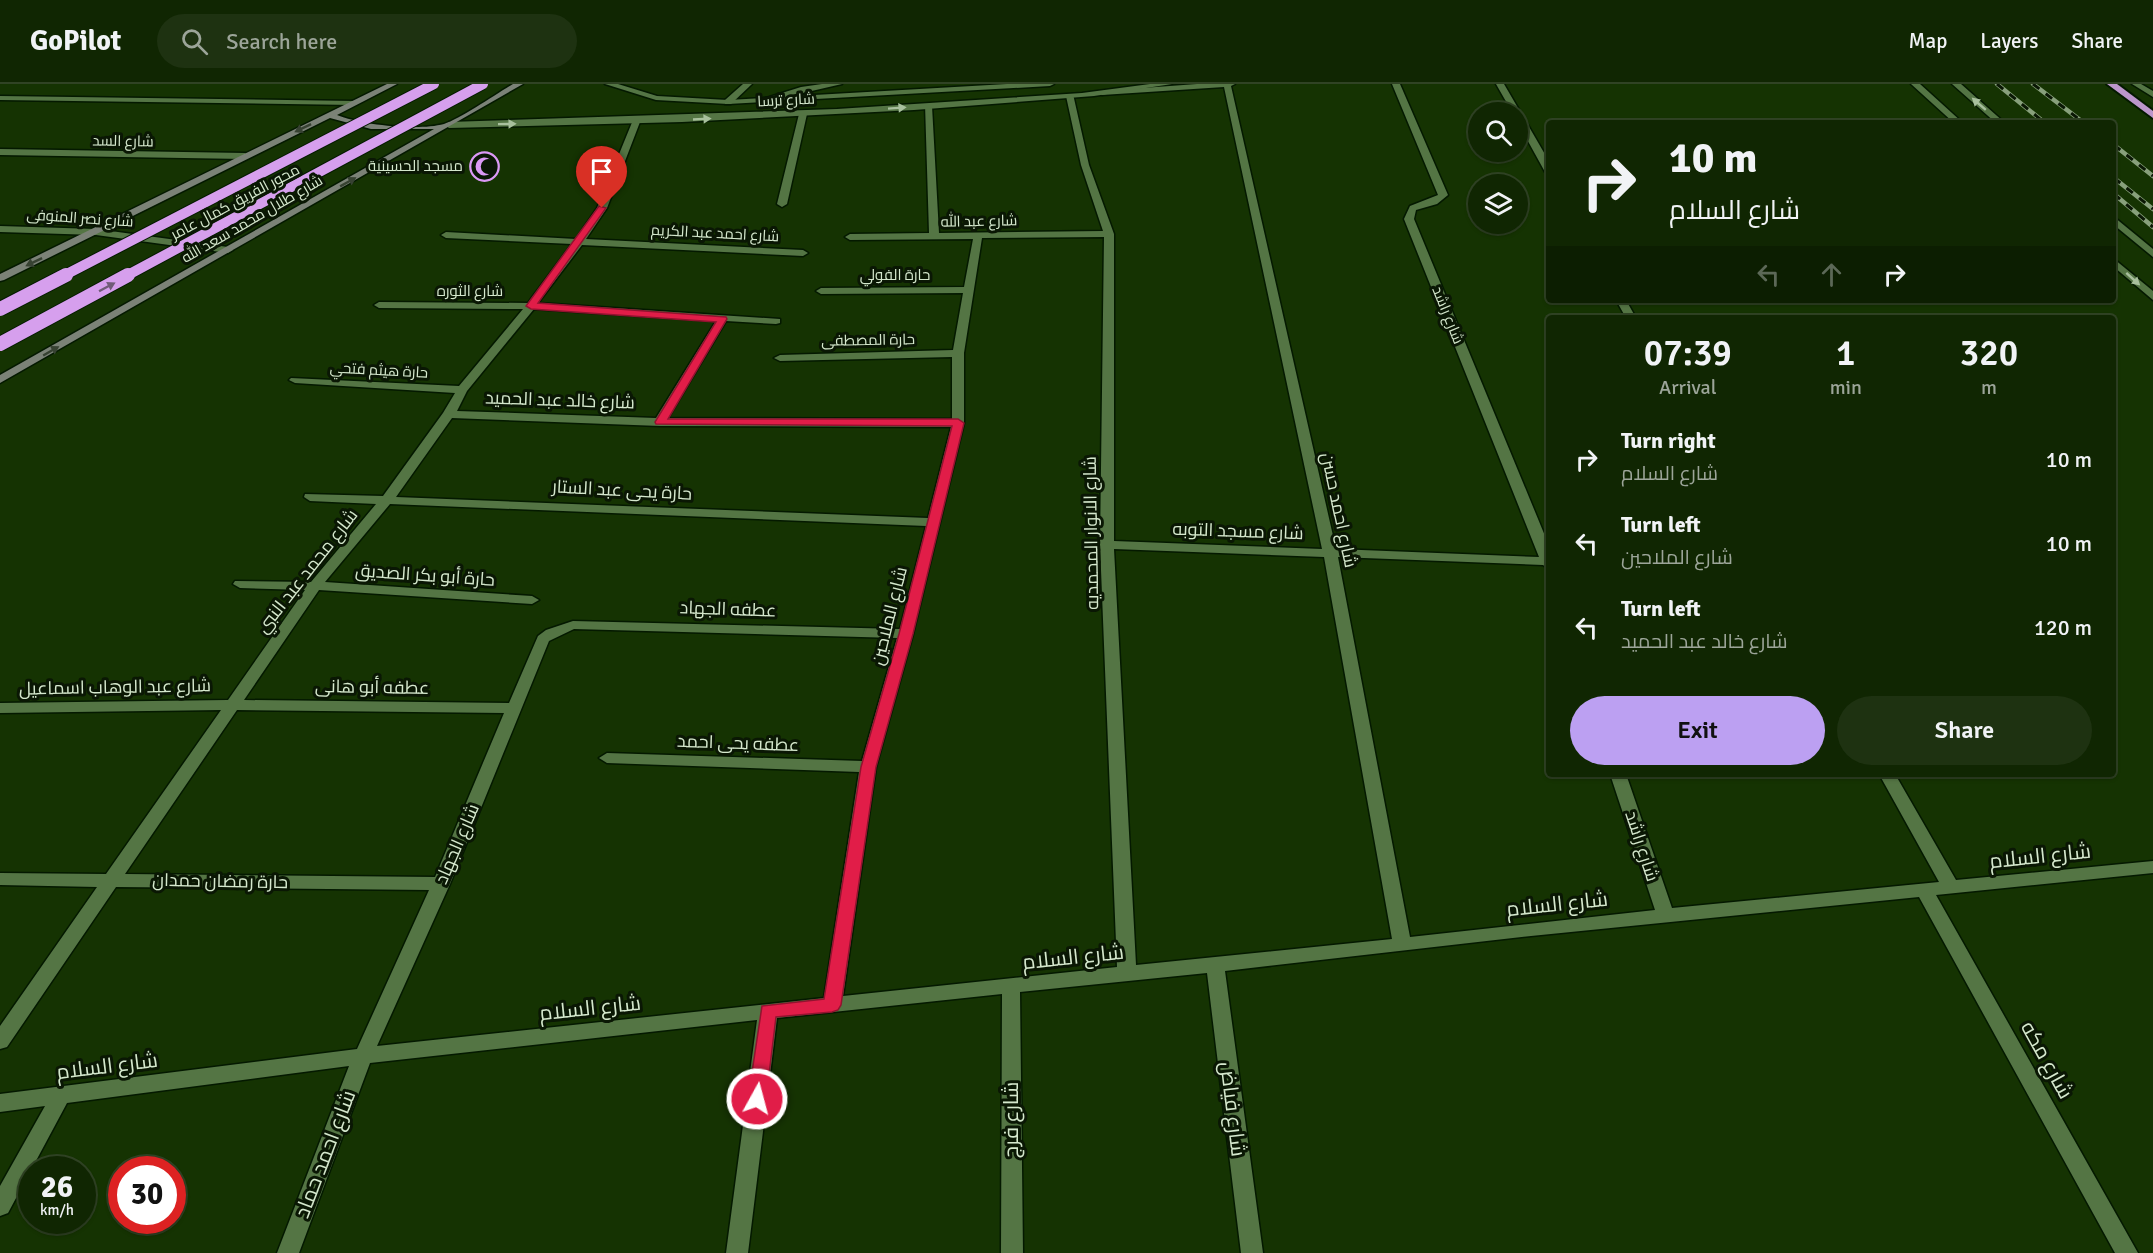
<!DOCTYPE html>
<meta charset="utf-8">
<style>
body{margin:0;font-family:Signika,Cairo,sans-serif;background:#1e3211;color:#f1f3f6;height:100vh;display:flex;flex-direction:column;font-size:22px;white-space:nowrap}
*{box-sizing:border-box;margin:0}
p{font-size:20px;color:#9ca599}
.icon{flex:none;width:33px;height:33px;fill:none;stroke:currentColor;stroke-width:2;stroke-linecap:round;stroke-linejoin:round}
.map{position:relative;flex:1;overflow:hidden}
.sheet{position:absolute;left:1546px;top:231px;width:570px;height:462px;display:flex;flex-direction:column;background:#102602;border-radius:6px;box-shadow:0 2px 4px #0004,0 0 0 2px #304324}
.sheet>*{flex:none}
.top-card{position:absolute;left:1546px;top:36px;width:570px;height:183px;border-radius:6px;box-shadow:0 2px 4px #0004,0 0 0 2px #304324;background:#102602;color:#f1f3f6;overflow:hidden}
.tools{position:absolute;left:1468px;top:18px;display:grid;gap:12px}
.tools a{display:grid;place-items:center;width:60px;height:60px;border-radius:50%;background:#102602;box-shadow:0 2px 4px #0004,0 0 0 2px #304324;font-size:30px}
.speed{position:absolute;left:18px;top:1072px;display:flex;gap:12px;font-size:30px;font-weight:700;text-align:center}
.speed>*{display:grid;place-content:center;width:78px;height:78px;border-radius:50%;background:#102602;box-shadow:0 2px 4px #0004,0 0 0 2px #304324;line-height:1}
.speed small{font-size:15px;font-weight:400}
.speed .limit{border:9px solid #d22;background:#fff;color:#111}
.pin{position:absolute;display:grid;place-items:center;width:51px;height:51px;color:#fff;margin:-62px -26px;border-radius:50% 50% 50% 0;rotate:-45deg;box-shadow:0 0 6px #0007}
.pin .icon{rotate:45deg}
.me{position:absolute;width:66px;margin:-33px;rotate:7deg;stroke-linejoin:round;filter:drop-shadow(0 0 4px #0008)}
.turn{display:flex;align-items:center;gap:21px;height:126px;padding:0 24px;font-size:27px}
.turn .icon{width:78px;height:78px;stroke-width:2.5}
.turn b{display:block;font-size:42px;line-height:51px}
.lanes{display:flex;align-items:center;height:57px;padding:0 24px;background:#0003;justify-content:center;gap:30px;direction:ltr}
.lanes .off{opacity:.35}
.eta{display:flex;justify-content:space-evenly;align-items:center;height:102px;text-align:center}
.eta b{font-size:36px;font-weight:600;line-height:42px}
.button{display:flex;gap:12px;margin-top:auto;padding:12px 24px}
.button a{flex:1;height:69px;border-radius:36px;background:#bca0f2;color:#111;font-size:24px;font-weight:600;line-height:69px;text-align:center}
.button a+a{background:#1e3211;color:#f1f3f6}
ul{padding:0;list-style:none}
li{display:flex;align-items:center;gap:18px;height:84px;padding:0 24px}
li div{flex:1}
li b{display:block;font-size:22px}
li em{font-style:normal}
header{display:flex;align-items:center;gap:36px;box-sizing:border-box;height:84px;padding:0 30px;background:#102602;border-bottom:2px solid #304324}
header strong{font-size:28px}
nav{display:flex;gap:33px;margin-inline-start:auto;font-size:21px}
.search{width:420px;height:54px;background:#1e3211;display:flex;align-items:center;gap:15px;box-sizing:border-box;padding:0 21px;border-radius:33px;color:#9ca599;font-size:22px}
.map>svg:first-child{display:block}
</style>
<header>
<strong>GoPilot</strong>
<div class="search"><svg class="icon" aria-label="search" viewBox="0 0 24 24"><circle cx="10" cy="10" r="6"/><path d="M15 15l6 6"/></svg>Search here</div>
<nav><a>Map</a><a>Layers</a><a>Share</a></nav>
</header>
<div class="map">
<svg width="2153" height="1169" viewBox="0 0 2153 1169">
<rect width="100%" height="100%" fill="#153302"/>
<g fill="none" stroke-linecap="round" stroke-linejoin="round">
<defs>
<path id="service" d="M743,0H752L731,20H725V16Z"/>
<path id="minor" d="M822,0H842L764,18L760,16L801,3Z
M1197,0H1235L1231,2L1336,465L1539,473L1404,135L1410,122L1438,111L1392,0H1400L1448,111L1437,120L1416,126L1414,135L1550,464V486L1543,481L1338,473L1410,853L1655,826L1610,690H1626L1672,824L1939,798L1879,690H1895L1956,796L2153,777V789L1936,811L2138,1169H2115L1919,813L1531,852L1225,887L1263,1169H1241L1207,889L1020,908L1023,1169H1001L1002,910L777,934L748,1169H726L757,936L370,979L299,1169H277L349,982L67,1019L8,1129L0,1132V1102L45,1022L0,1028V1010L357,965L429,806L116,803L7,963L0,965V942L97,803L0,801V789L106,790L221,626L0,629V619L228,616L305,506L240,504L233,500L235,497L311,498L376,420L310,417L304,413L305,410L383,412L443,329L455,309L295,299L289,296L291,294L459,302L523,225L379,224L374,221L379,218L528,219L572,160L446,154L441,151L446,148L576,155L597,124L633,36L640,38L607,124L586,155L803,166L808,169L803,172L582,161L538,219L780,235V239L776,240L726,237L668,334L952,335V273L780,277L774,274L780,271L953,266L963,209L821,210L816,207L821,204L964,203L973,155L850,156L845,153L850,150L929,149L925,20L932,22L939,149L1103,147L1081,81L1066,12L1073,10L1089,81L1114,150V457L1322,465L1224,3L1102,11L1098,9L1102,7ZM1104,153L1100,461L1117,883L843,912L876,683L913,550L964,339V269L982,154ZM534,225L716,237L656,334L457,327L467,307ZM452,334L660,342L951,343L928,434L396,413ZM390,420L926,442L900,545L573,537L546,546L538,552L509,619L244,616L319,506L532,520L539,516L532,512L325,498ZM1114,465L1324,473L1392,855L1136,881ZM574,545L897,554L862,677L607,669L599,674L607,679L859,688L824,914L377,962L450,800L549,557ZM237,626L504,629L435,793L125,790Z
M1496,0H1504L1550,79V91L1545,88L1518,39V28H1512Z
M1911,0H1920L1963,39H1954Z
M1952,0H1961L2005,39H1996Z
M0,12L354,17L358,19L354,21L0,16Z
M803,28L807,30L787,120L782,123L777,120L799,30Z
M0,65L245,69L249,72L245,75L0,71Z
M2114,133L2153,165V173L2114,141Z
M0,142L96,145L228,163L233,166L228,169L96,151L0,148Z
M2114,175L2153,207V216L2114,183Z
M1616,216H1626L1636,234H1626Z"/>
<path id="tertiary" d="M605,0H618L657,12L728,16L1007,0H1054L1050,2L728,20L656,16Z
M1150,0H1172L1094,12L914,26L682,38L449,44L445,41L449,38L837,25L1082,9Z
M2132,0H2141L2153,7V13Z"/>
<path id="secondary" d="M387,0H397L337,31C361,41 418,47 444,40C460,35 496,10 513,0H523L0,299V291L434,45H371L330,34L4,196L0,197V190Z"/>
<path id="trunk" d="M2107,0H2117L2153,27V34Z"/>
</defs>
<use href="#service" stroke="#041900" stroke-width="3"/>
<use href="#minor" stroke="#041900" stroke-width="3"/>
<use href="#tertiary" stroke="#041900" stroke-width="3"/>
<use href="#secondary" stroke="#041900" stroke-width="3"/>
<use href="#trunk" stroke="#041900" stroke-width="4"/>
<use href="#service" fill="#547544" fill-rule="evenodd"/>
<use href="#minor" fill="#547544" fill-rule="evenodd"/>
<use href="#tertiary" fill="#547544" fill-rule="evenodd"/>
<use href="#secondary" fill="#7b8277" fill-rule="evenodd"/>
<use href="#trunk" fill="#bc96cb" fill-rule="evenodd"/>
<defs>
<path id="rail" d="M1997,0L2045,39
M2033,0L2084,39
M2114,61L2153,92
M2114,94L2153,125
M2114,110L2153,143"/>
</defs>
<use href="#rail" stroke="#88a07c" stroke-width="4.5"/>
<use href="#rail" stroke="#0a1704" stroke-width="3" stroke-dasharray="8" stroke-linecap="butt"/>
<defs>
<path id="motorway-bridge-far1" d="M63,192L434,0
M126,192L483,0"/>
<path id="motorway-bridge" d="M0,225L66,191
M0,260L128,191"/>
</defs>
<use href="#motorway-bridge-far1" stroke="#041900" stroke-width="12" stroke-linecap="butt"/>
<use href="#motorway-bridge" stroke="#041900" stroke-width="16" stroke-linecap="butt"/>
<use href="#motorway-bridge-far1" stroke="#d69fed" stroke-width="10"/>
<use href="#motorway-bridge" stroke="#d69fed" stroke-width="14"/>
</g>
<defs><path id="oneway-solid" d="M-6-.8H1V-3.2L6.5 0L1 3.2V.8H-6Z" transform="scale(1.5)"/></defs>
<g fill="#a8c09d">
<use href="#oneway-solid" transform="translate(1979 20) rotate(-139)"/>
<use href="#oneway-solid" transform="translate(897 24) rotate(-4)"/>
<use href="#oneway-solid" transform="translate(702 35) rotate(-3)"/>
<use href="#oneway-solid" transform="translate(507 40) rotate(-1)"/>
<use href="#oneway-solid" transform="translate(2133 195) rotate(42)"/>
</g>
<g fill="#374232">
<use href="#oneway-solid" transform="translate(303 44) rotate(154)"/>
<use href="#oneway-solid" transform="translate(348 98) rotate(-29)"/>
<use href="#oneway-solid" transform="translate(34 178) rotate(154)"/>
<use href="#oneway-solid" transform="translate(51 267) rotate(-30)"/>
</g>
<use fill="#705b78" href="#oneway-solid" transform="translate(107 203) rotate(-28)"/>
<path fill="#e11d48" stroke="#92132f" stroke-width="1.5" d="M599,122L606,124L538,219L726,233L727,235L668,335H958L964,339L913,550L876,683L841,921L838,926L832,928L776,933L766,1015L763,1021L757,1023L750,1021L748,1015L762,922L824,915L861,683L899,550L952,342L656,340L655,338L716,238L531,225L526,222Z"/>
<defs>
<symbol id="mosque-ring" viewBox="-11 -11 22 22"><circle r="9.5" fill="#0a1704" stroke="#db99f5" stroke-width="1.5"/><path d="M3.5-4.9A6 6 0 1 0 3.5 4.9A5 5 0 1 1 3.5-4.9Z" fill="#db99f5"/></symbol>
</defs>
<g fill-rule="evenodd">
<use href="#mosque-ring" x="468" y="66" width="33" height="33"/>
</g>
<g text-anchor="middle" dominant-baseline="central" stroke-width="6" stroke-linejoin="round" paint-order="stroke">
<g font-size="15" fill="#d5e8cd" stroke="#0a1704">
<text transform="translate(786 16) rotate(-3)">شارع ترسا</text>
<text transform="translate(123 57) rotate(1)">شارع السد</text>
<text transform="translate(235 118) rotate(-28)">محور الفريق كمال عامر</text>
<text transform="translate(80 134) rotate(4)">شارع نصر المنوفى</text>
<text transform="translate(252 135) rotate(-30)">شارع طلال محمد سعد الله</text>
<text transform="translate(979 137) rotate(-1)">شارع عبد الله</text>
<text transform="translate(715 149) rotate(3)">شارع احمد عبد الكريم</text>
<text x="895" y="191">حارة الفولي</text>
<text x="470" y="207">شارع الثوره</text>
<text transform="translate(1448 231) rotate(68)">شارع راشد</text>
<text transform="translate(868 256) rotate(-1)">حارة المصطفى</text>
<text transform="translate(379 286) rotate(3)">حارة هيثم فتحي</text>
</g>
<g font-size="15" fill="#d5e8cd" stroke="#0a1704" text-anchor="end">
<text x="463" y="82">مسجد الحسينية</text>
</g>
<g font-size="18" fill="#d5e8cd" stroke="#0a1704">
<text transform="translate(560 316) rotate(2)">شارع خالد عبد الحميد</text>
<text transform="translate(622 406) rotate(3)">حارة يحى عبد الستار</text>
<text transform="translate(1339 426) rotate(78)">شارع احمد حسن</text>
<text transform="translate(1238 447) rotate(2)">شارع مسجد التوبه</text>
<text transform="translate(1091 449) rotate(-91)">شارع الانوار المحمديه</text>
<text transform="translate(307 487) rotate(-52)">شارع محمد عبد النبي</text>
<text transform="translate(425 491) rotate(4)">حارة أبو بكر الصديق</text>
<text transform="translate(728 525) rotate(2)">عطفه الجهاد</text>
<text transform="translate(889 532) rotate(-76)">شارع الملاحين</text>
<text transform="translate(115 603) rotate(-1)">شارع عبد الوهاب اسماعيل</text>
<text transform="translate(372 603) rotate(1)">عطفه أبو هانى</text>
<text transform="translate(738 659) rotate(2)">عطفه يحى احمد</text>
<text transform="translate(457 760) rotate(-67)">شارع الجهاد</text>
<text transform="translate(1642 762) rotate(72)">شارع راشد</text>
<text transform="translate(220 797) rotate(1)">حارة رمضان حمدان</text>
</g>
<g font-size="21" fill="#d5e8cd" stroke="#0a1704">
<text transform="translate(2040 772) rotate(-6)">شارع السلام</text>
<text transform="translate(1557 820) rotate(-6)">شارع السلام</text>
<text transform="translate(1073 873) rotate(-6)">شارع السلام</text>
<text transform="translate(590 924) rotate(-6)">شارع السلام</text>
<text transform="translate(2047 976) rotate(61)">شارع مكه</text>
<text transform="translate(107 982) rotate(-7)">شارع السلام</text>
<text transform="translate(1233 1025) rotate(83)">شارع فياض</text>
<text transform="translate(1011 1036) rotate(-90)">شارع فرج</text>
<text transform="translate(325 1070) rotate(-69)">شارع احمد حماد</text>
</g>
</g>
</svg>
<div class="tools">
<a><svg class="icon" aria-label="search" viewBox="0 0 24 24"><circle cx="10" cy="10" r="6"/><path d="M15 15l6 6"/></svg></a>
<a><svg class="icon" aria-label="layers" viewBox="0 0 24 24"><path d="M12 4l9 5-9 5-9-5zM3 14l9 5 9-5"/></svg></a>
</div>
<div class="speed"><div>26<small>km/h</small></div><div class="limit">30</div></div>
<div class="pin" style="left:602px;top:124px;background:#d93025"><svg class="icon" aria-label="arrive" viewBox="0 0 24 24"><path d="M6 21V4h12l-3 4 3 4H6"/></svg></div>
<svg class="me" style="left:757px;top:1015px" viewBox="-20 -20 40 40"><circle r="17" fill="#e11d48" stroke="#fff" stroke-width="3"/><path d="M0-11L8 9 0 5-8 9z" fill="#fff"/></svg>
<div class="top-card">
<div class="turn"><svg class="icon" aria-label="right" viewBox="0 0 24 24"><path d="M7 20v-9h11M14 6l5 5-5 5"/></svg><div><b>10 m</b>شارع السلام</div></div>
<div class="lanes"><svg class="icon off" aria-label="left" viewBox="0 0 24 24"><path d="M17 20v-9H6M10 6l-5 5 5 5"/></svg><svg class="icon off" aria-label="ahead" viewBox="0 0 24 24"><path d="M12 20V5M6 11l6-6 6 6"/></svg><svg class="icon" aria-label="right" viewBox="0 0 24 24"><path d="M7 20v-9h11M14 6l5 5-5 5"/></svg></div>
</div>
<section class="sheet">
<div class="eta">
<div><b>07:39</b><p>Arrival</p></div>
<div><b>1</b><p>min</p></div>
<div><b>320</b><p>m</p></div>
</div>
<ul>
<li><svg class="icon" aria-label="right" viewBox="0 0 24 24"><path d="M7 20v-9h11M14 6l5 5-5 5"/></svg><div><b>Turn right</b><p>شارع السلام</p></div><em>10 m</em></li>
<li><svg class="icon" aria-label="left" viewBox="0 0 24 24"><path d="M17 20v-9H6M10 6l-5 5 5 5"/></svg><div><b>Turn left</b><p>شارع الملاحين</p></div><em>10 m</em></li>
<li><svg class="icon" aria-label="left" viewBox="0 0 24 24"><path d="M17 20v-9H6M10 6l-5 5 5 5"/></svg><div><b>Turn left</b><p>شارع خالد عبد الحميد</p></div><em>120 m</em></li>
</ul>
<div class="button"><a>Exit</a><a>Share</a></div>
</section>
</div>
